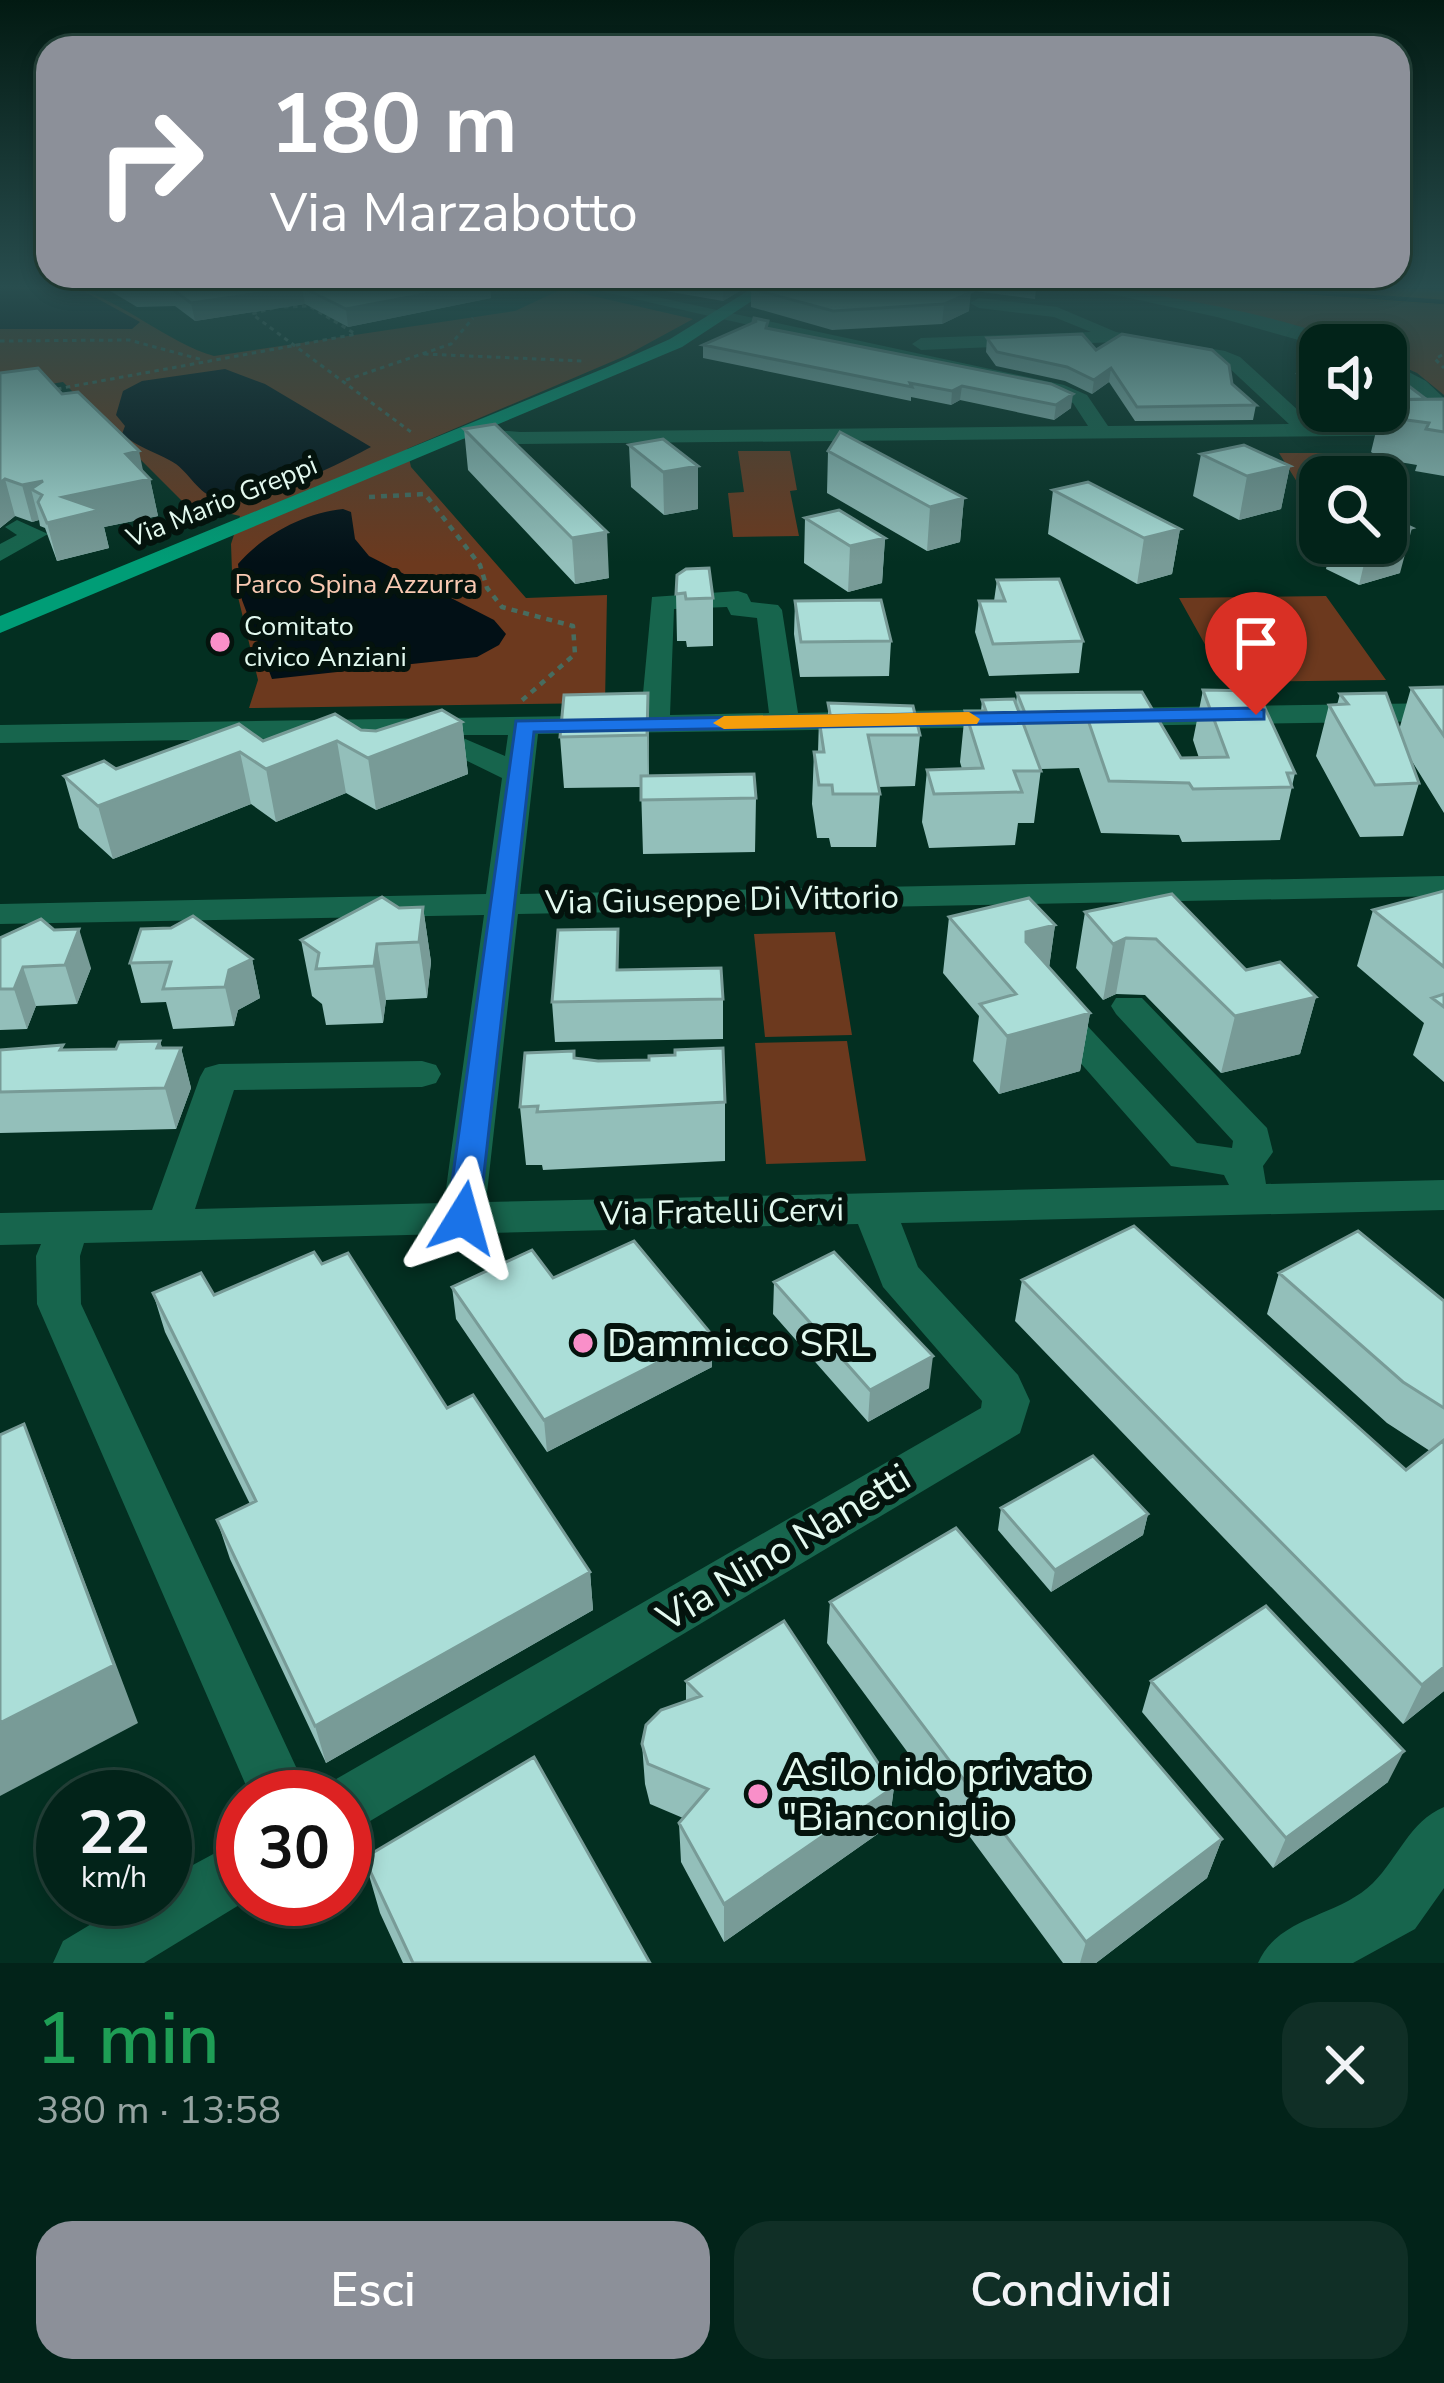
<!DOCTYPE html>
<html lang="it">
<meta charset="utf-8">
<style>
body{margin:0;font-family:"Nunito Sans",sans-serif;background:#102f26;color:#f1f3f6;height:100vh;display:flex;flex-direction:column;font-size:45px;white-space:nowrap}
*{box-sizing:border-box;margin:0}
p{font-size:39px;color:#96a4a2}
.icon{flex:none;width:66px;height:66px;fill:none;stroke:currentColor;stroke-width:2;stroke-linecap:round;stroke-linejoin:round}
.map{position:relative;height:1963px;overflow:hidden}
.drawer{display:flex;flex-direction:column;background:#022319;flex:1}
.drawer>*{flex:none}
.top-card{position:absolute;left:36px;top:36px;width:1374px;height:252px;border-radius:36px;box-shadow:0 6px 18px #0003,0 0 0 3px #234038;background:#8c9099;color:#fff;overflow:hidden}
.buttons{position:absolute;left:1299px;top:324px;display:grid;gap:24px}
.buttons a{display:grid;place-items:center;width:108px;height:108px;border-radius:24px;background:#022319;box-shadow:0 6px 18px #0003,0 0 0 3px #234038;font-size:60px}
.speed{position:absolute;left:36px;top:1770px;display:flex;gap:24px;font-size:60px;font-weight:700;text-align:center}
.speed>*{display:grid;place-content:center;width:156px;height:156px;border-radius:50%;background:#022319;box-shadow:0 6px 18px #0003,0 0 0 3px #234038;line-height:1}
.speed small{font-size:30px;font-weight:400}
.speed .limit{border:18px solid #d22;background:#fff;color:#111}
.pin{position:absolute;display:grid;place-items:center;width:102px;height:102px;color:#fff;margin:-123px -51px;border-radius:50% 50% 50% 0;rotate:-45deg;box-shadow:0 0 12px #0007}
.pin .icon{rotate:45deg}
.me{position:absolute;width:132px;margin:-66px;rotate:8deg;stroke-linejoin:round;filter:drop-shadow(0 0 9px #0008)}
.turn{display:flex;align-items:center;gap:42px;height:252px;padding:0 36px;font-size:54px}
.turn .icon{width:156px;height:156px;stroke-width:2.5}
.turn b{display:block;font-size:84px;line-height:102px}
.round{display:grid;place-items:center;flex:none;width:126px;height:126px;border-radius:36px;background:#102f26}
.headline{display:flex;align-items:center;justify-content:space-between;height:204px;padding:0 36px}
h1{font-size:72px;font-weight:600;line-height:90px;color:#1e9e55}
.primary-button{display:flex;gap:24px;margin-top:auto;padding:24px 36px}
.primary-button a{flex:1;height:138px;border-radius:36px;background:#8c9099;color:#fff;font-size:48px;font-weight:600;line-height:138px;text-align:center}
.primary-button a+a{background:#102f26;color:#f1f3f6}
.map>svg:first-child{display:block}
</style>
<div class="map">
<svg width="1444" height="1963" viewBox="0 0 1444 1963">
<rect width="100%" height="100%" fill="#032f21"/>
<path fill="#6c391e" d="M0,289C23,289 55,283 77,289C123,301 168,343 214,356L515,311L562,289L693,319L625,356L407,449L411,467L526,598L607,595L605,703L249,708L258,680L232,572L231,544L240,516L184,503L63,382L0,392Z
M1113,289H1207L1444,305V395L1417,373L1386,359V345H1349L1210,306Z
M738,451H790L797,490L790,491L799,536L733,537L728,493L744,492Z
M1279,453H1327L1343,477H1320V491L1302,490Z
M1326,596L1386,680L1226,682L1179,598Z
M835,932L852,1035L765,1037L754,934Z
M847,1041L866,1161L766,1164L755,1043Z"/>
<path fill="#8c3a00" d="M1207,289H1426L1444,291V305Z"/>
<path fill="#021016" d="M0,289H80L140,322L132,329H0Z
M225,369L265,384L371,447C337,465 250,510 213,497C196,491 187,469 171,461C153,451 139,448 122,434L125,426L116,415L123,391L142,381Z
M343,509L351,512L355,539L369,556L494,620L506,634L499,645L477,657L272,679L242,600L238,564C263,535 304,513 343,509Z"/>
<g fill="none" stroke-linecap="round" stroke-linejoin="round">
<path stroke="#021016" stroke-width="4.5" d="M1262,289L1444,302"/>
<path stroke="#476c5f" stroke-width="3" stroke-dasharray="4.5 4.5" stroke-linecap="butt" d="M284,307L309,306L354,333
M274,308L252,314L411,432
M0,341L129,340L203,360
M424,354L583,361
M1442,355L1435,359L1444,368
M346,380L451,344L473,318
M57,389L357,334"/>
<path stroke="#476c5f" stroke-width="4.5" stroke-dasharray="6 6" stroke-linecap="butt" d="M369,497L425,494L480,565L487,588L502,607L573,626L575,654L519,703"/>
<path fill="#17654d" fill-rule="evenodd" d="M591,289H620L1064,385L1087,395L1108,426L1289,424L1226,365L1213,360L1117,342L921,350L912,344L921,338L1091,332L1054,317L979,308L970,303L979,298L1057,307L1116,332L1225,351L1240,357L1313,424L1444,423V435L520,444L459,438L456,434L466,428L520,432L1088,426L1073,403L1051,394Z
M1088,289C1134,287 1310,320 1345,345L1320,346L1217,317Z
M1386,360L1426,381L1444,398V415L1386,374Z
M17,520L48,534L0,561V544L17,535L5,527Z
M738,591L747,594L751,602L778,605L782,610L798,713L1010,709L1024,718L1010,727L538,734L520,894L1444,876V896L518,914L486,1202L1229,1185L1224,1175L1171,1166L1034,1010L1039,1002H1065L1197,1143L1232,1148L1233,1141L1116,1014L1111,1006L1116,998H1142L1267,1128L1273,1152L1263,1166L1266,1184L1444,1180V1210L901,1223L918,1267L1018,1375L1030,1401L1020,1433L345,1836V1797H320L324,1786L981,1408L982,1401L883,1287L858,1224L84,1243L80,1256L81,1304L310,1797H251L37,1304L36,1256L41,1244L0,1245V1213L152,1210L200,1077L205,1068L219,1064L422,1061L436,1065L441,1074L436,1083L422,1087L234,1090L195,1209L444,1203L484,915L0,924V904L486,894L502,778L453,754L429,762L414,753L419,747L454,736L0,743V725L641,715L652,597ZM727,607L731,615L757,618L769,713L670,715L674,609ZM456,735H508L505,756Z
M1444,703V721L1107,726L1093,717L1107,708Z
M1444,1807V1888L1415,1929L1353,1963H1258C1278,1916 1339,1917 1373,1883C1399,1857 1409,1822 1444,1807Z
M243,1838V1899H249L144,1963H53L63,1941L133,1899H165V1880Z"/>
<path fill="#009d76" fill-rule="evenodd" d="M751,289H770L682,347L0,633V616L605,368L670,339Z"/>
</g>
<path fill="#93bfba" d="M107,289H490L491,298L348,327L305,304L195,321L175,306L137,307Z
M654,289H743L723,301Z
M751,289H958L969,311L942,324L832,330L751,307Z
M960,289H1036L1035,299Z
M768,328L1071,408L1054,420L960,400L951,405L911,397V401L703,358V345Z
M987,338L1096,350L1232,384L1256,405L1253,420L1135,421L1109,382L1092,394L1065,381L996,366L986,352Z
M1320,370V411L1296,390L1299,375H1305L1306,371Z
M0,373L62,394L150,479L158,516L104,527L109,548L57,561L45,528L40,526L39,520L32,522L15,516L0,528Z
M1426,399H1444V476L1415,471L1417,465L1382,459L1371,452L1379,419H1330L1320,411H1386Z
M495,424L609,578L575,584L468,470L464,429Z
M663,439L698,509L664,515L631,487L629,445Z
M828,451L964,498L960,542L927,551L827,493Z
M1201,454L1290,466L1281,509L1239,520L1193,496Z
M1053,490L1180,529L1172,574L1137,584L1048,534Z
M805,518L885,538L882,583L848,592L804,563Z
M1332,543H1386L1400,573L1359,585L1326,569Z
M709,568L713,598V646L687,647L686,641H677L676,594Z
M997,580L1083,641L1079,673L989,676L975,632L979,601H994Z
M795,601L891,641L889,676L800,677L794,634Z
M1444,687V813L1410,758L1419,783L1403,836L1360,837L1316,756L1329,705H1337L1340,694L1399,730L1411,688Z
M1203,690L1295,773L1280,840L1182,842L1179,835L1101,833L1079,768L1041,769L1034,823H1018L1015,845L929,848L922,822L927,770L962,769L960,762L965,711H981L982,700L1016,703L1017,693L1142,692L1181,758H1199L1193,740Z
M648,693L649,776L756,798L755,852L643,854L641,787L564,788L560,737Z
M828,703L920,735L915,786L878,787L880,794L876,847H831L829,838H817L812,804L814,752H818L819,719H828Z
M462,722L468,774L376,810L346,793L276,822L251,804L113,859L79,828L64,776L116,769L263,741L361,730L376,731Z
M1444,891V1082L1413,1055L1424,1023L1357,966L1373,910Z
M423,907L431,962L427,998L386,1000L383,1023L326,1025L322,1004L312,996L301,940L399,908Z
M1085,912L1246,970L1316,997L1300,1054L1221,1073L1145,995L1116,994L1103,1000L1076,968Z
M949,917L1055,925L1049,968L1090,1013L1080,1071L999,1094L973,1061L979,1016L943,973Z
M0,938L91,968L77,1004L36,1006L27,1029L0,1030Z
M252,959L260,998L238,1010L234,1026L173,1029L166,1002L141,1003L130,963Z
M620,970L723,999V1039L555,1042L552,1002Z
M160,1041L162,1048H181L191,1088L176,1129L0,1133V1050L116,1049Z
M575,1058L725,1102V1161L543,1170L542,1165H526L520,1107Z
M322,1264L590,1572L593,1610L326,1763L230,1559L217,1520L250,1504L165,1332L153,1293L214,1295Z
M1279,1273L1444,1301V1691L1403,1724L1015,1321L1022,1280L1406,1470L1430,1451L1387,1423L1267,1314Z
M553,1278L712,1335V1367L547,1452L456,1319L452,1287Z
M774,1282L929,1388L868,1422L773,1314Z
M1001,1508L1148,1514L1143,1535L1051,1592L998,1530Z
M830,1602L1222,1839L1207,1878L1096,1963H1063L827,1643Z
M686,1681L894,1787L889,1826L724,1942L681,1862L679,1823L683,1818L650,1804L645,1784L642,1744L686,1701Z
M1151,1681L1388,1782L1273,1868L1142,1712Z
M364,1858L650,1963H403L380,1913Z"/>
<path fill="#789b97" d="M288,289H302L305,304L195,321L191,303Z
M451,289H490L491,298L348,327L346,309Z
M723,289H743L723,301Z
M971,292L969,311L942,324L944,304Z
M1111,368L1109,382L1092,394L1094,380Z
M962,386L960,400L951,405L952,391Z
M1073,394L1071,408L1054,420L1056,405Z
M139,451L145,480L150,479L158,516L104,527L109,548L57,561L47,523L63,497L126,454Z
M698,466V509L664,515L663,472Z
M1290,466L1281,509L1239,520L1247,476Z
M5,479L15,516L0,528V483Z
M43,481L42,495L31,489L39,520L32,522L22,485Z
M964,498L960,542L927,551L930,507Z
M1412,528L1400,573L1359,585L1369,543H1386V535Z
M1180,529L1172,574L1137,584L1144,538Z
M607,532L609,578L575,584L572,538Z
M885,538L882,583L848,592L850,546Z
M648,693L649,744L648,787L647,735Z
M462,722L468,774L376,810L368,758Z
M337,741L346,793L276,822L266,769Z
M240,752L251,804L113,859L98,806Z
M423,907L431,962L427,998L419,942Z
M1055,925L1047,981L1019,988L1026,932Z
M79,929L91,968L77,1004L65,965Z
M1126,938L1116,994L1103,1000L1113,944Z
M377,944L386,1000L383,1023L374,966Z
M252,959L260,998L238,1010L234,1026L225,987L229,970Z
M23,967L36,1006L27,1029L14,989Z
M1316,997L1300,1054L1221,1073L1235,1016Z
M1090,1013L1080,1071L999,1094L1007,1036Z
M160,1041L170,1076L181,1048L191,1088L176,1129L165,1088L157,1048Z
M712,1335V1367L547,1452L544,1420Z
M933,1356L929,1388L868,1422L870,1390Z
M24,1424L48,1484L138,1723L0,1796V1723Z
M1148,1514L1143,1535L1051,1592L1055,1570Z
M590,1572L593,1610L326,1763L315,1726Z
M1444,1667V1691L1403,1724L1422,1685Z
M1404,1751L1388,1782L1273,1868L1286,1838Z
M894,1787L889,1826L724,1942V1904Z
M1222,1839L1207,1878L1096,1963H1080L1086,1942Z"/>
<path fill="#abded8" stroke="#789b97" stroke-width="3" d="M172,289H288L191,303Z
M306,289H451L346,309Z
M753,289H958L971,292L944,304L833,311Z
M754,318L768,321L766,328L1051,384L1073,394L1056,405L962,386L952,391L910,383L912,387L703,345L757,321L753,322Z
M1082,334L1096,350L1122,334L1212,350L1229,365L1232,384L1256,405L1137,407L1111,368L1094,380L1067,367L997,352L987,338Z
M38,368L62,394L78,392L105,418L139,451L126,454L150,479L63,497L100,510L47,523L38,502L42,495L31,489L43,481L22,485L5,479L0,483V373Z
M1386,369L1426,399L1386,400Z
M1320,370V394L1299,375H1311L1306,371Z
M1444,399V432L1426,429L1429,423L1392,418L1381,411H1386V400Z
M495,424L607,532L572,538L464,429Z
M840,432L964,498L930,507L828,451Z
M663,439L698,466L663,472L629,445Z
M1244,445L1290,466L1247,476L1201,454Z
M1088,482L1180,529L1144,538L1053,490Z
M839,510L885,538L850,546L805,518Z
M1386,516L1412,528L1386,535Z
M709,568L713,598L686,599L685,593L676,594L677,575L686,569Z
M1059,579L1083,641L993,644L979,601H1005L997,580Z
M881,600L891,641L801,642L795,601Z
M1444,687V736L1411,688Z
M1203,690L1257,691L1295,773H1287L1292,787L1193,789L1189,783L1109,781L1087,717L1027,718L1017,693L1142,692L1181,758L1228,757Z
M648,693L647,735L560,737L564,695Z
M1386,693L1419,783L1375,785L1329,705L1348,704L1340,694Z
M1014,699L1041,771H1014L1022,792L934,794L927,770L983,768L965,711H986L982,700Z
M828,703L913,706L920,735H868L880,794H833L832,785H819L814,752H824L819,719H831Z
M442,710L462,722L368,758L337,741L266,769L240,752L98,806L64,776L104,761L116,769L239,724L263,741L335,714L361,730L376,731Z
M754,774L756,798L641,800V776Z
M1444,891V967L1373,910Z
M1172,894L1246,970L1280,962L1316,997L1235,1016L1156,939L1126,938L1113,944L1085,912Z
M382,897L399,908L423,907L419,942L377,944L374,966L316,969L319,953L301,940Z
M1029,898L1055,925L1026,932V942L1090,1013L1007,1036L980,1004L1016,994L949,917Z
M193,916L252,959L229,970L225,987L163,989L171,962L130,963L141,929L171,928Z
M41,919L54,930L79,929L65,965L23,967L14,989H0V938Z
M618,929L617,970L721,968L723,999L552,1002L558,930Z
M1444,994V1007L1432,998Z
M160,1041L157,1048H181L165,1088L0,1092V1050L63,1045L60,1050L116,1049L119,1042Z
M723,1048L725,1102L537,1112L538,1106L520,1107L525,1053L574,1051V1058L598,1061L649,1060V1056L675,1055V1050Z
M1134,1226L1406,1470L1444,1440V1667L1422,1685L1022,1280Z
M1358,1231L1444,1301V1408L1403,1382L1279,1273Z
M634,1241L712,1335L544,1420L452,1287L532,1250L553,1278Z
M314,1252L322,1264L348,1253L447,1408L473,1395L590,1572L315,1726L217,1520L256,1501L153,1293L201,1273L214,1295Z
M834,1252L933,1356L870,1390L774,1282Z
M24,1424L114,1665L0,1723V1435Z
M1093,1456L1148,1514L1055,1570L1001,1508Z
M956,1528L1222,1839L1086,1942L830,1602Z
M1266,1606L1404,1751L1286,1838L1151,1681Z
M784,1621L894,1787L724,1904L679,1823L708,1789L648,1764L642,1744L646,1725L661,1710L701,1696L686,1681Z
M534,1757L650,1963H413L364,1858Z"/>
<linearGradient id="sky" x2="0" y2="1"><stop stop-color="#021a12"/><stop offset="0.51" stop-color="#284d4e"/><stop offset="1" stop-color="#284d4e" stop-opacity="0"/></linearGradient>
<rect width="1444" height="563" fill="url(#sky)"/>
<path fill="#1a73e8" stroke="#114b97" stroke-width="3" d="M1256,708L1264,710V719L534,732L479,1218L474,1227H451L447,1218L516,721Z"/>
<path fill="#f59e0b" d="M969,712L980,719L977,724L724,729L713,723L724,716Z"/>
<g fill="#f98fc9" stroke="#04130d" stroke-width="4.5">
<circle cx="220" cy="642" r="12"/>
<circle cx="583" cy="1343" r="12"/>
<circle cx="758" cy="1794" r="12"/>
</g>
<g text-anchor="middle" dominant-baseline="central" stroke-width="12" stroke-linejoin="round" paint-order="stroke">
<g font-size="27" fill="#e3f9ef" stroke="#04130d">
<text transform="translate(222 502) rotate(-22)">Via Mario Greppi</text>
</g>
<g font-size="27" fill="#f8c9b2" stroke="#04130d">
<text x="356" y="584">Parco Spina Azzurra</text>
</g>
<g font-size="27" fill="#e3f9ef" stroke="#04130d" text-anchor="start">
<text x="244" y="626">Comitato<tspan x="244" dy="31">civico Anziani</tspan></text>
</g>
<g font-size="33" fill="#e3f9ef" stroke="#04130d">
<text transform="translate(722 900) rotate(-1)">Via Giuseppe Di Vittorio</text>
<text transform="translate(722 1212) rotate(-1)">Via Fratelli Cervi</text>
</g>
<g font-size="39" fill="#e3f9ef" stroke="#04130d" text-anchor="start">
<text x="607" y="1343">Dammicco SRL</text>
<text x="782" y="1772">Asilo nido privato<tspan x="782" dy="45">"Bianconiglio</tspan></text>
</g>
<g font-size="39" fill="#e3f9ef" stroke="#04130d">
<text transform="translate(784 1548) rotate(-31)">Via Nino Nanetti</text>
</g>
</g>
</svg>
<div class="buttons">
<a><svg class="icon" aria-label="sound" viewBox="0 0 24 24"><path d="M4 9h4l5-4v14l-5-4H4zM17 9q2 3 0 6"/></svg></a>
<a><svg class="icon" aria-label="search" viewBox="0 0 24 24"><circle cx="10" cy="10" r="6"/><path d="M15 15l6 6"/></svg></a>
</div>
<div class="speed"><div>22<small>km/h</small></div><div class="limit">30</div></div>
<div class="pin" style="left:1256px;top:715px;background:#d93025"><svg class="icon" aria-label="arrive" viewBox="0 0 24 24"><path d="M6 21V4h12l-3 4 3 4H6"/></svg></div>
<svg class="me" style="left:463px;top:1218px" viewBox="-20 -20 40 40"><path d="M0-17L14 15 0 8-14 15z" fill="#1a73e8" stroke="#fff" stroke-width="4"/></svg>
<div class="top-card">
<div class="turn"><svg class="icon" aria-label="right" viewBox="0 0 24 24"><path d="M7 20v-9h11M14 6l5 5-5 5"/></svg><div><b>180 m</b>Via Marzabotto</div></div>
</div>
</div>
<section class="drawer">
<div class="headline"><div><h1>1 min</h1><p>380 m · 13:58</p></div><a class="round"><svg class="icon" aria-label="close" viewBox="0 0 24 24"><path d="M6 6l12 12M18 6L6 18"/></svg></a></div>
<div class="primary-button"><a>Esci</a><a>Condividi</a></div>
</section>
